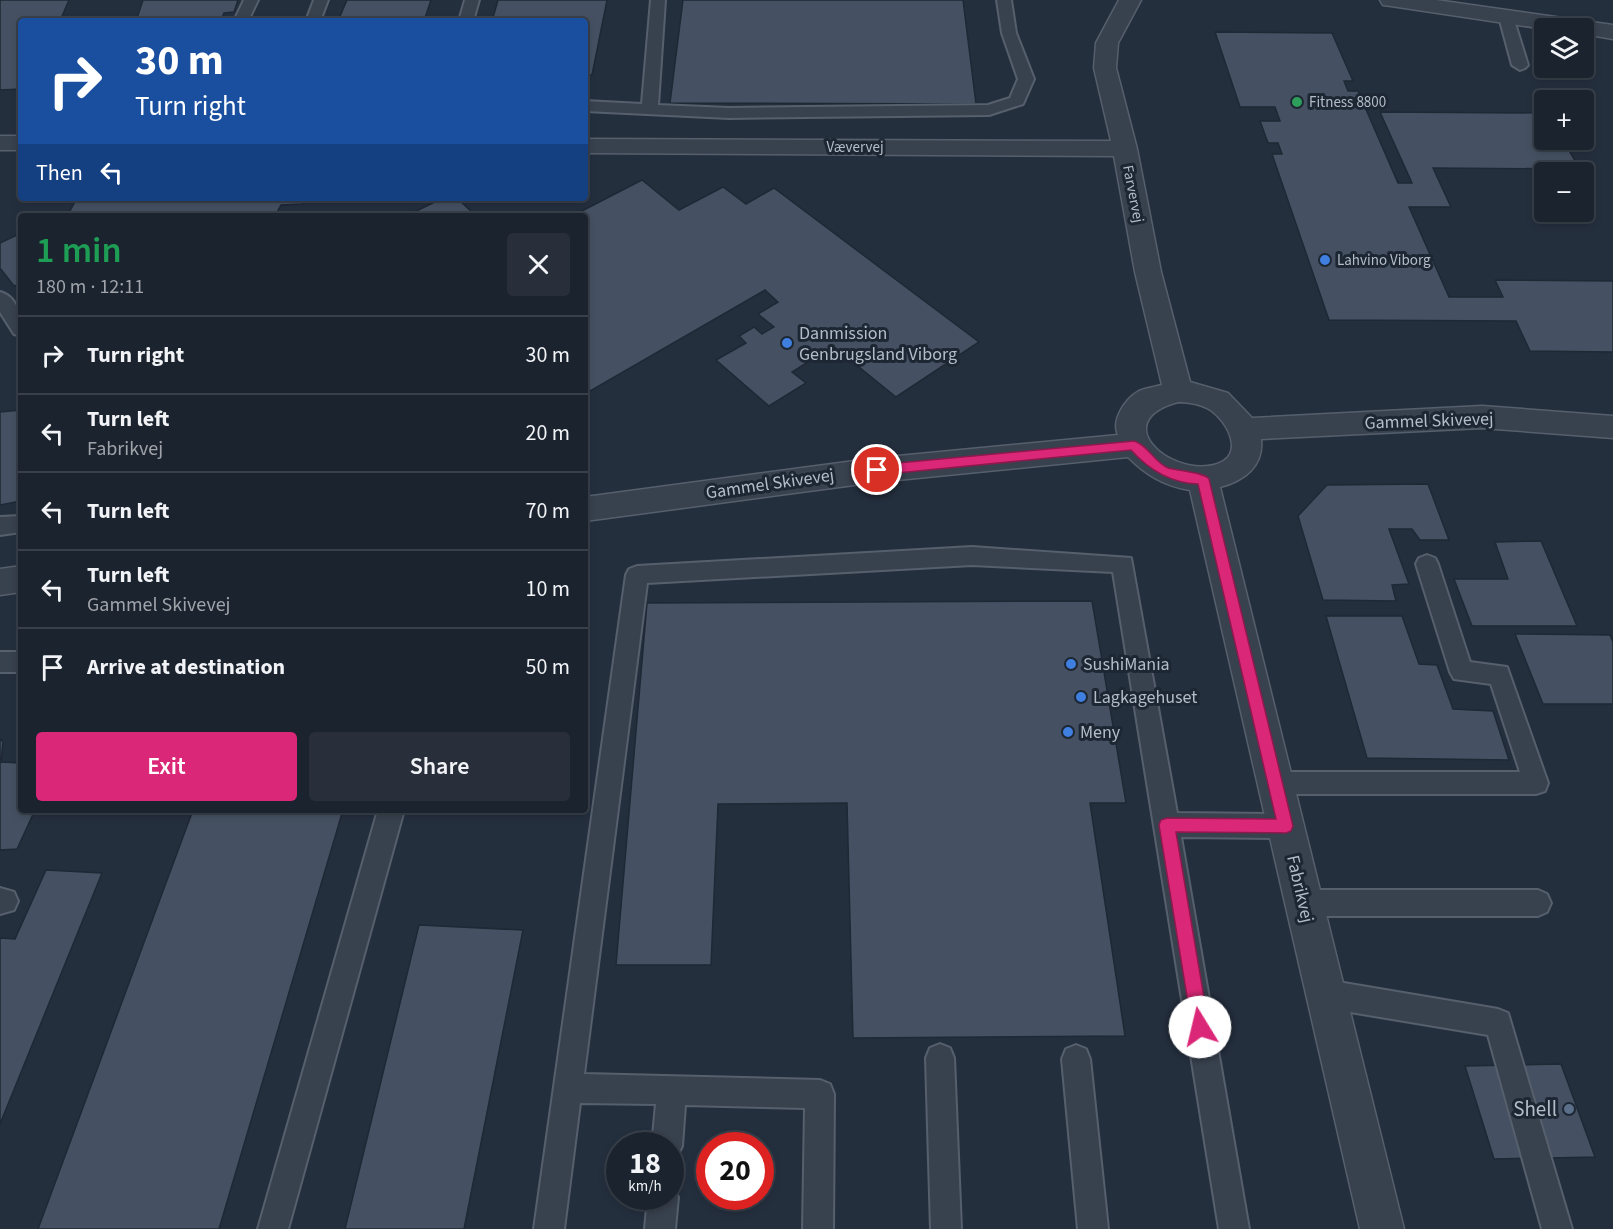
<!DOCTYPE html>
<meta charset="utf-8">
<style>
body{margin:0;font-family:"Source Sans 3",sans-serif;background:#282f3a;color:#f1f3f6;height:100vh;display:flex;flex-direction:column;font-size:22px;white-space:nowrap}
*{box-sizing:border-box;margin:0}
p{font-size:20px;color:#a0a4aa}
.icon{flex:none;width:33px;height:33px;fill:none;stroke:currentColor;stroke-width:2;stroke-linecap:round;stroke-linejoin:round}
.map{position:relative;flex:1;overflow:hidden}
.sheet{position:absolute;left:18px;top:213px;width:570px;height:600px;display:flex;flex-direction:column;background:#1b232e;border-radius:6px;box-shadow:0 3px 9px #0003,0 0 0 2px #39404a}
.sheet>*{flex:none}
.top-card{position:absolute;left:18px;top:18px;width:570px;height:183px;border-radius:6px;box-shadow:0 3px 9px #0003,0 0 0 2px #39404a;background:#1a4fa0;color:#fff;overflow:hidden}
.tools{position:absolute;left:1534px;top:18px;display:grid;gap:12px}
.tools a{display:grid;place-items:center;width:60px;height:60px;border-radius:6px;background:#1b232e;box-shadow:0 3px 9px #0003,0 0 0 2px #39404a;font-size:30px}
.speed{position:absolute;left:606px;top:1132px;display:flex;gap:12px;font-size:30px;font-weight:700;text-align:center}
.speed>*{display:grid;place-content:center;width:78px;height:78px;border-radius:50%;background:#1b232e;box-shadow:0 3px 9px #0003,0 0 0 2px #39404a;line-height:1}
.speed small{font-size:15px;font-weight:400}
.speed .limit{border:9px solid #d22;background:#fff;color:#111}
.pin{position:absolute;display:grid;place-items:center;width:51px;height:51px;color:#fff;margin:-26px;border:3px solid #fff;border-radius:50%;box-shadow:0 2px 6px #0007}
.me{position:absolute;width:66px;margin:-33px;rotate:351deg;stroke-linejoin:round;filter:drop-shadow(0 0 4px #0008)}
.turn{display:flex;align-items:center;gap:21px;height:126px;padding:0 18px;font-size:27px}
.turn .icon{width:78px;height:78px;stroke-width:2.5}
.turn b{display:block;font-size:42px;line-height:51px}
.then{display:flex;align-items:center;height:57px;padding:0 18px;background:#0003;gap:12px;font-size:22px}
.round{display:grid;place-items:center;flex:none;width:63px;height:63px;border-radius:6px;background:#282f3a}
.summary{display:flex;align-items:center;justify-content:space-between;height:102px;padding:0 18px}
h1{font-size:36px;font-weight:600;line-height:45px;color:#1e9e55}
.primary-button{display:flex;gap:12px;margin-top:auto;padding:12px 18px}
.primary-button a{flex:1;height:69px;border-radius:6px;background:#db2777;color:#fff;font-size:24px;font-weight:600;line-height:69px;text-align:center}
.primary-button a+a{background:#282f3a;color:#f1f3f6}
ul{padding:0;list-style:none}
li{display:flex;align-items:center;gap:18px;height:78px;padding:0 18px;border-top:2px solid #39404a}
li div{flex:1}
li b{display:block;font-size:22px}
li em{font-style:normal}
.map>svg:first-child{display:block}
</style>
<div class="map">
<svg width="1613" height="1229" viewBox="0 0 1613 1229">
<rect width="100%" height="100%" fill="#242f3e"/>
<path fill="#455162" stroke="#1f2835" stroke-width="1.5" d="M0,0H69L60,21H21V89L0,90Z
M143,0H238L234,12L224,13L221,21H136Z
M347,0H431L424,21H338Z
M498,0H607L592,75H585V21H492Z
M683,0H963L976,104L670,103Z
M1215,32L1332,33L1353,81H1344L1348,91H1358L1398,183H1412L1380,112L1545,113V140H1563L1580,169L1433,168L1451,207H1409L1449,297H1503L1495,280L1613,281V352L1530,351L1516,321L1329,320L1272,154H1282L1278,143H1268L1260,121H1280L1275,107H1240Z
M642,180L679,210L723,187L746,204L774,188L979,342L896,397L833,346L792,372L806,383L769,406L716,360L746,343L739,336L754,327L762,334L774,327L758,314L778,302L765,290L585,394V216H572Z
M77,198H305L303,204L281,205L275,216H58L70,211Z
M443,198H457L476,216H406Z
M21,233V284L14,286L0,268V243Z
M21,410V431L18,442L21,441V501L0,505V412Z
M1428,484L1449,540H1420L1412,529H1389L1409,584L1392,585L1396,601L1323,600L1298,516L1327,485Z
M1541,541L1577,626H1472L1454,579H1508L1495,542Z
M1092,601L1126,803H1090L1125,1036L853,1038L847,803L718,804L711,965H616L647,603Z
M1326,616H1402L1419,664L1437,665L1453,709L1493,711L1509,760L1367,758Z
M1515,634L1610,635L1613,642V704H1543Z
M0,739L3,742L1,762L21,763V810H35L17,849L0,850Z
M193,810H343L219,1229H38Z
M46,870L102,873L0,1124V938L15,939Z
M419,925L523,930L464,1229H345Z
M1561,1064L1595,1157L1494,1159L1465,1066Z"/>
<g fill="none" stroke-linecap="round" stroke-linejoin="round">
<defs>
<path id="lane" d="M244,0H258L248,21H234Z
M314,0H328L320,21H306Z
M465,0H479L473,21H459Z
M651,0H665L658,105L729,108L988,105L1010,98L1018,79L1002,33L997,0H1011L1016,33L1034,79L1023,104L989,115L729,118L585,111V101L642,104Z
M1506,13L1513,17L1528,65L1525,68L1520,70L1512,65L1499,17Z
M0,292C19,297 21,319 21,336L14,334L0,312Z
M21,516V532L0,535V517Z
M972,547L1131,558L1177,813L1285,814L1294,818L1298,826L1294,834L1285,838L1181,837L1249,1229H1219L1113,572L972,565L647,583L584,1074L820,1080L830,1084L834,1094L833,1229H803L805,1108L685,1105L682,1146L677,1156L670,1159V1146H652L656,1104L580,1103L564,1229H534L626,575L629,569L637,566Z
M1427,555L1435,558L1438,564L1470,662L1507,667L1548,783L1545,791L1536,794H1275L1266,791L1263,783L1266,775L1275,772H1520L1491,684L1454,679L1450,672L1416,564L1419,558Z
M0,652H21V672H0Z
M378,810H404L288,1229H258Z
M0,888L14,892L18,901L14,910L0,914Z
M1304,890H1538L1547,894L1551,903L1547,912L1538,916H1304L1295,912L1291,903L1295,894Z
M1326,980L1498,1009L1508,1013L1572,1229H1542L1488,1035L1326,1008L1316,1004L1312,994L1316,984Z
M940,1044L950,1048L954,1058L961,1229H931L926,1058L930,1048Z
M1076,1045L1086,1049L1090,1059L1108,1229H1078L1062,1059L1066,1049Z
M670,1185L678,1197L675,1229H645L648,1197H670Z"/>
<path id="street" d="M1119,0H1141L1118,43L1116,68L1137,149L1161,272L1190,382L1228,393L1252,418L1482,406L1613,416V438L1482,428L1261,439C1264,466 1244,481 1220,487L1404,1229H1360L1190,490C1164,486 1146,475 1128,457L877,482L585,521V497L877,458L1118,435C1111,420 1125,399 1139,391C1146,388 1155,387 1162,385L1135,272L1114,156L585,153V139L1111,141L1094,68L1096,43ZM1178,402C1189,402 1200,404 1209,409C1228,421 1247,457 1214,465C1168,476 1108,421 1178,402Z
M1380,0H1436L1613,25V39L1584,34V28L1545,29L1391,6L1383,5Z
M0,136H21V150H0Z
M21,566V592L0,595V569Z"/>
</defs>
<use href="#lane" stroke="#565f6c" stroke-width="4"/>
<use href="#street" stroke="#565f6c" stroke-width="3"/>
<use href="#lane" fill="#38414e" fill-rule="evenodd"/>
<use href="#street" fill="#38414e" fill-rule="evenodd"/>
</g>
<path fill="#db2777" stroke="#8e194d" stroke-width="1.5" d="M1134,441C1148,445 1154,462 1168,468C1179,471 1204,472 1209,479L1293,826L1291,831L1286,833L1176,832L1209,1027L1206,1033L1200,1035L1194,1033L1192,1027L1159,825L1161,820L1167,818L1276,819L1198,484C1170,483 1149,470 1131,450L877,475L870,470L877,465Z"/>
<circle fill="#2e9e5b" stroke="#1d2633" stroke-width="2" cx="1297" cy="102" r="6"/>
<g fill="#3f7fe0" stroke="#1d2633" stroke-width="2">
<circle cx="1325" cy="260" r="6"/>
<circle cx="787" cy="343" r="6"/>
<circle cx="1071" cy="664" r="6"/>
<circle cx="1081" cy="697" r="6"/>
<circle cx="1068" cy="732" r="6"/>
</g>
<circle fill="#5c6f8a" stroke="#1d2633" stroke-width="2" cx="1569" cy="1109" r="6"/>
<g text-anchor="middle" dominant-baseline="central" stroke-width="6" stroke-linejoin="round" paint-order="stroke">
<g font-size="15" fill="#b4bcc9" stroke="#1d2633" text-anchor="start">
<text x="1309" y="102">Fitness 8800</text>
<text x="1337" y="260">Lahvino Viborg</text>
</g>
<g font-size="15" fill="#b4bcc9" stroke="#1d2633">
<text x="855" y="147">Vævervej</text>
<text transform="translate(1133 194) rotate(79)">Farvervej</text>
</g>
<g font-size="18" fill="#b4bcc9" stroke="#1d2633" text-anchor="start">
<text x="799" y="333">Danmission<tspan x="799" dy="21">Genbrugsland Viborg</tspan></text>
<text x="1083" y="664">SushiMania</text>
<text x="1093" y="697">Lagkagehuset</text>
<text x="1080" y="732">Meny</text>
</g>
<g font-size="18" fill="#b4bcc9" stroke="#1d2633">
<text transform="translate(1429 421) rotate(-2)">Gammel Skivevej</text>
<text transform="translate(770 484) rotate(-8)">Gammel Skivevej</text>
<text transform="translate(1300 889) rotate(77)">Fabrikvej</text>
</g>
<g font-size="21" fill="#b4bcc9" stroke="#1d2633" text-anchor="end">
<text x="1557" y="1109">Shell</text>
</g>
</g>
</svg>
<div class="tools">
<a><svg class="icon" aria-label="layers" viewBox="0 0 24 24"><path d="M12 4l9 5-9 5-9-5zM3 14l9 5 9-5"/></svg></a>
<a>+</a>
<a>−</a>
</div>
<div class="speed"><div>18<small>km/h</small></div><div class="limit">20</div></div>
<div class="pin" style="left:877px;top:470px;background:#d93025"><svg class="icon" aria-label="arrive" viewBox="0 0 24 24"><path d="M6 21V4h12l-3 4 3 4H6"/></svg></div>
<svg class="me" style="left:1200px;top:1027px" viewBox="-20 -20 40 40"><circle r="19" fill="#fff"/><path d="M0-13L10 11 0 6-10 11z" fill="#db2777"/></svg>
<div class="top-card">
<div class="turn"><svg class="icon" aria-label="right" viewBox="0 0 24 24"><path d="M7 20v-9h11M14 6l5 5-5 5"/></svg><div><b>30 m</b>Turn right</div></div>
<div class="then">Then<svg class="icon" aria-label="left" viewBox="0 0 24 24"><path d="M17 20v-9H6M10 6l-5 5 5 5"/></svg></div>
</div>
<section class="sheet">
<div class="summary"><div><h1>1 min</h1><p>180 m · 12:11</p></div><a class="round"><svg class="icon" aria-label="close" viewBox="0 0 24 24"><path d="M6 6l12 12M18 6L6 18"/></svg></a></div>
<ul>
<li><svg class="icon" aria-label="right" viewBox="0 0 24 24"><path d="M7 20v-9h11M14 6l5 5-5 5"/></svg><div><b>Turn right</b></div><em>30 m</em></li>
<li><svg class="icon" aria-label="left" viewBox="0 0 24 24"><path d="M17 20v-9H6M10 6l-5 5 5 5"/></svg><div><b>Turn left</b><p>Fabrikvej</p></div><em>20 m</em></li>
<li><svg class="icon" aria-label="left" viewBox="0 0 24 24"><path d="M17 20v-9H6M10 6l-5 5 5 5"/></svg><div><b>Turn left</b></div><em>70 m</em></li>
<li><svg class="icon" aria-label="left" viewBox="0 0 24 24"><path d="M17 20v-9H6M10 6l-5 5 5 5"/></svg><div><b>Turn left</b><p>Gammel Skivevej</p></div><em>10 m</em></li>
<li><svg class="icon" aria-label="arrive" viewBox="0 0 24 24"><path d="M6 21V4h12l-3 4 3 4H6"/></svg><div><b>Arrive at destination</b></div><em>50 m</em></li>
</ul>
<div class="primary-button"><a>Exit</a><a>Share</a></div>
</section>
</div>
